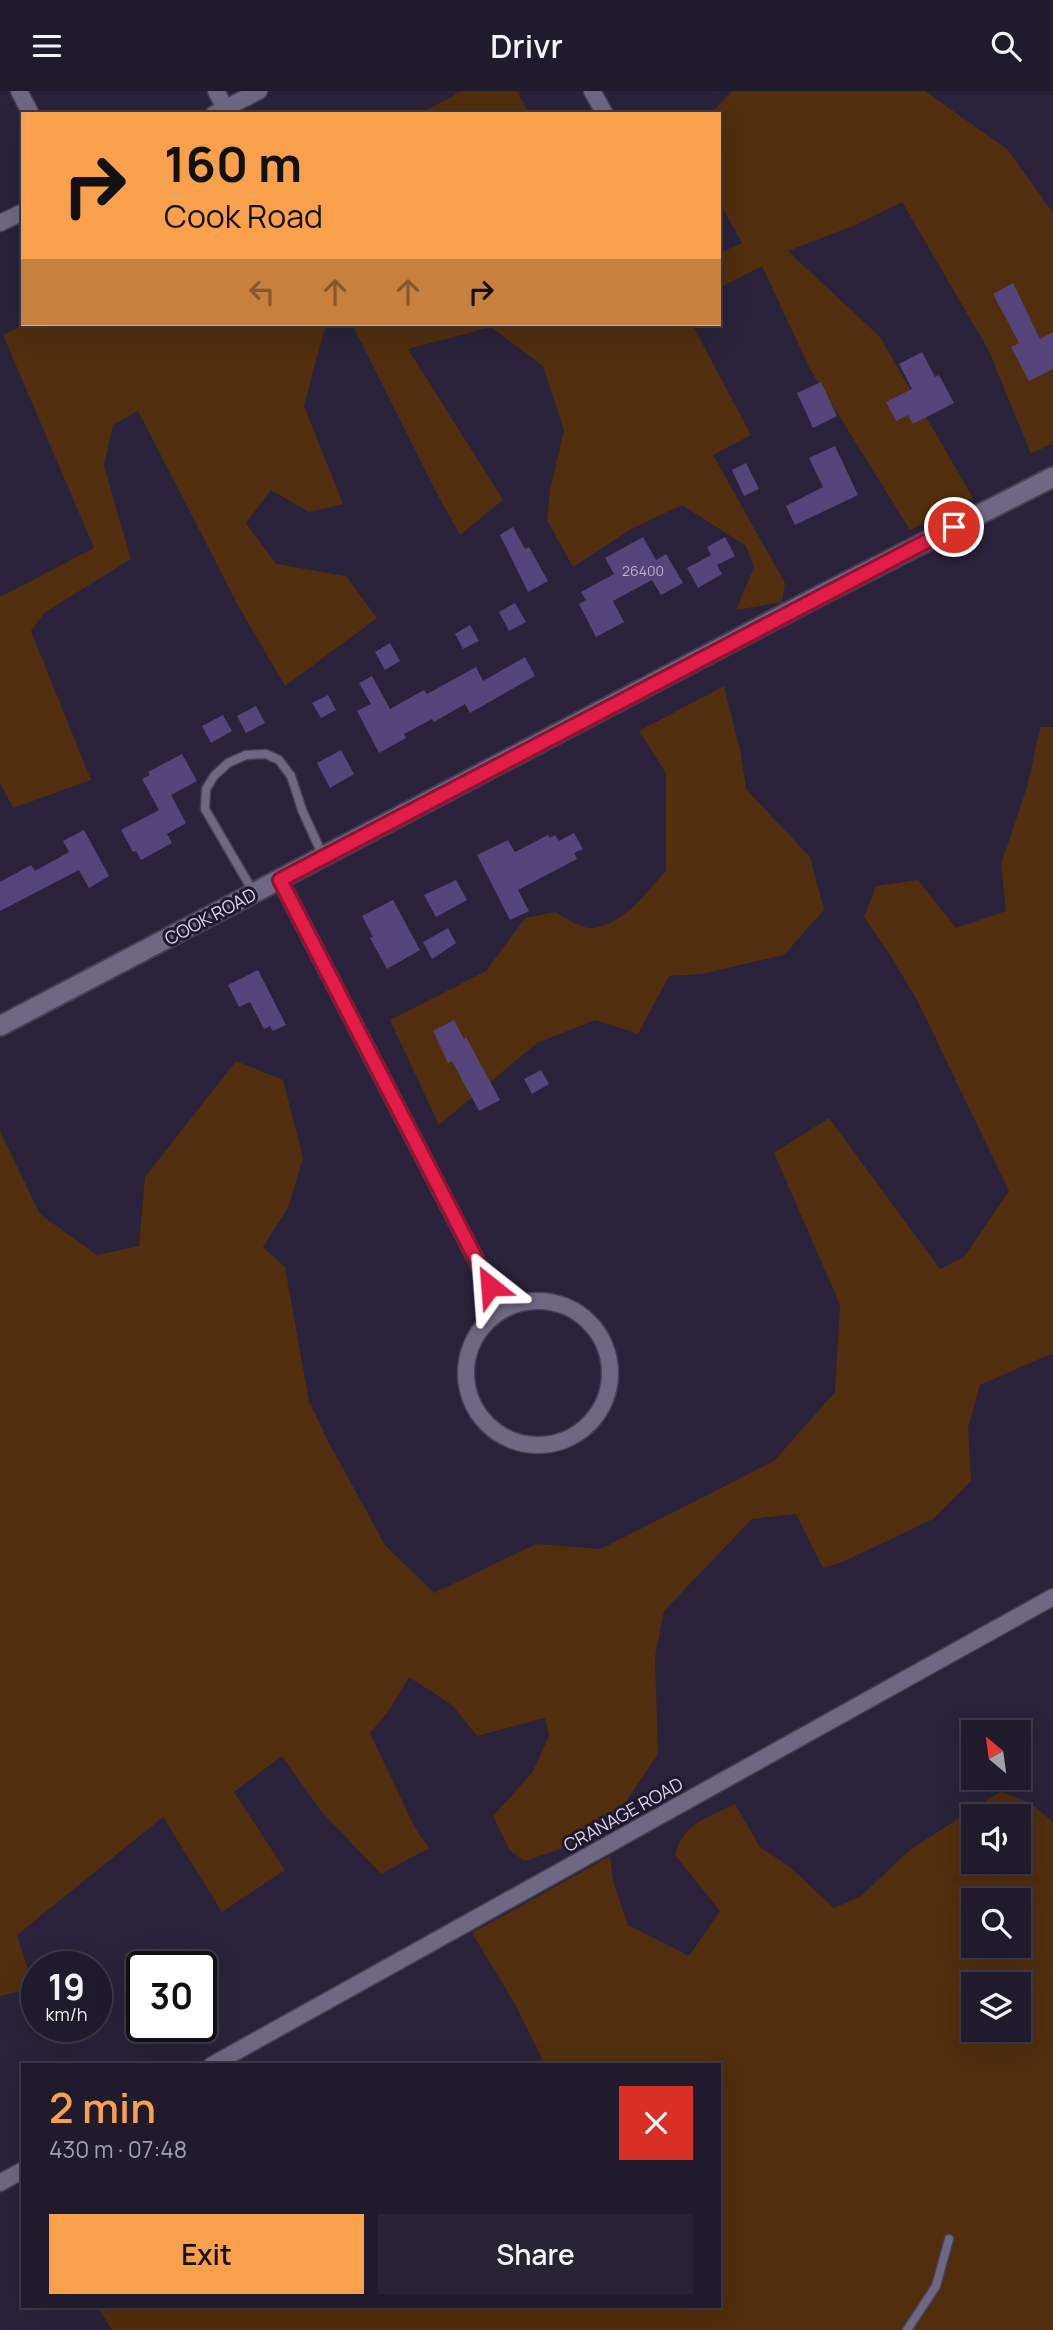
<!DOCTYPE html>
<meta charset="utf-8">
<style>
body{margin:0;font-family:Manrope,sans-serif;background:#272334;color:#f1f3f6;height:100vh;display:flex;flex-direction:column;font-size:26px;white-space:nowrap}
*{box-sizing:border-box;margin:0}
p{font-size:23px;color:#a1a1a9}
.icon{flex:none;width:38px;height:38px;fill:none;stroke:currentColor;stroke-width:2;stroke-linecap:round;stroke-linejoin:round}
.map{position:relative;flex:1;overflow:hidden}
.details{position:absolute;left:21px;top:1972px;width:700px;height:245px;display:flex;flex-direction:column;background:#1f1a2c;border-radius:0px;box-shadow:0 7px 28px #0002,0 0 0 2px #3c3848}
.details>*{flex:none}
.top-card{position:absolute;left:21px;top:21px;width:700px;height:214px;border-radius:0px;box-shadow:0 7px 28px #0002,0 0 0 2px #3c3848;background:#f9a04d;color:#111;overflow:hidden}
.needle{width:46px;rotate:331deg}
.buttons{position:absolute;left:961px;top:1629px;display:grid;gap:14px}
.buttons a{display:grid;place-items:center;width:70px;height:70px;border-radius:0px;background:#1f1a2c;box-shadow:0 7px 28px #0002,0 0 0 2px #3c3848;font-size:35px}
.speed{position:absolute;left:21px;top:1860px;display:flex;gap:14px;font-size:35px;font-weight:700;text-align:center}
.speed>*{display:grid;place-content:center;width:91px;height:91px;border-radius:50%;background:#1f1a2c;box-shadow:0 7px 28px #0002,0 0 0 2px #3c3848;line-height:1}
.speed small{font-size:18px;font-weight:400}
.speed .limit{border:4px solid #111;border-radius:10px;background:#fff;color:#111}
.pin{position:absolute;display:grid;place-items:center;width:60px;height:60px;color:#fff;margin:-30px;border:4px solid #fff;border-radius:50%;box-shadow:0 2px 7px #0007}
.me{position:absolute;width:77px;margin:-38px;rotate:332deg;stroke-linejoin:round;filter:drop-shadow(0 0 5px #0008)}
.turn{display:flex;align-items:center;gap:24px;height:147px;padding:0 28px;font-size:32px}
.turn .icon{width:91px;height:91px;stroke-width:2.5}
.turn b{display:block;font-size:49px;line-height:60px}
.lanes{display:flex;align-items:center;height:66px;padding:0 28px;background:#0003;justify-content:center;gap:35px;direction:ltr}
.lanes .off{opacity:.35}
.round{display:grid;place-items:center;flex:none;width:74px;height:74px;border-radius:0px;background:#272334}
.head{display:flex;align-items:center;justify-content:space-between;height:119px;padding:0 28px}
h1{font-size:42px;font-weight:600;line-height:52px;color:#f9a04d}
.primary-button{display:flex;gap:14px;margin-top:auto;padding:14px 28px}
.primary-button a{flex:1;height:80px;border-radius:0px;background:#f9a04d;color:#111;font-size:28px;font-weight:600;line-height:80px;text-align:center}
.primary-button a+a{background:#272334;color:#f1f3f6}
header{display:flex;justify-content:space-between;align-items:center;height:91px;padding:0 28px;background:#1f1a2c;font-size:32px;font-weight:600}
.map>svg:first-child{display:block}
</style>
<header><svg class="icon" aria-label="menu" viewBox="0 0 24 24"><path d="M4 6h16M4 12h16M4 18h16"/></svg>Drivr<svg class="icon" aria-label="search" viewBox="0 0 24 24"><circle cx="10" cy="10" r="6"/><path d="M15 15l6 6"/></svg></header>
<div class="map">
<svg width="1053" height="2239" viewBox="0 0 1053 2239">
<rect width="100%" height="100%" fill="#29223a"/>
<path fill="#502e0e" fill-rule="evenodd" d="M462,0H517L529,23H419Z
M732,0H925L1008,59L1053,122V352L1031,363L988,258L902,111L853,135L788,160L880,246L973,407L910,439L810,278L762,175L719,197V162L742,152L719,110V23H710Z
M25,233H328L323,243L304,315L343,413L309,421L271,399L246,432L276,473L346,485L377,527L285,595L240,518L138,320L113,334L104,375L131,468L44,522L31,540L91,689L13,717L0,692V506L94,457L3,244Z
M352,233H692L751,344L713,364L785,492L782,511L736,519L754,476L746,455L682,414L633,437L573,476L547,429L550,399L564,339L543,275L491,236L408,258L503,409L460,444L434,397Z
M724,595L741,663L746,698L810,766L824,819L784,864L701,883L669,885L638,943L595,929L537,952L439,1034L390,929L486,880L525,827L555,821C566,827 582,839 595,837C626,831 646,801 666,780V682L639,640Z
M1040,636H1053V1262L980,1294L968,1337L971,1390L933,1428L845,1470L823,1477L796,1423L752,1428L664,1520L655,1566L658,1663L614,1728L560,1758L525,1770L510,1760L493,1725L532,1682L549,1645L545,1627L477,1645L452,1614L409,1586L388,1621L370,1642L415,1737L429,1757L381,1783L320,1719L282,1665L234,1701L285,1779L222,1821L163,1726L17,1844L34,1897L0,1905V1040L40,1123L97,1164L139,1155L145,1086L236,970L283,989L303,1067L288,1117L263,1156L285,1176L309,1310L329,1352L385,1454L434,1502L536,1453L601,1458L774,1370L835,1301L840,1214L774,1062L829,1027L940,1178L964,1166L1009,1100L918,911L890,864L864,826L876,795L918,789L956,837L1006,820L1001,773L1028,693Z
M1000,1701L1030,1712L1053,1731V2239H112L98,2216H719V1974H545L515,1913L472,1842L610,1765L613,1790L628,1834L689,1865L720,1820L675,1764C682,1733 709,1726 735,1713L760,1756L790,1776L834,1817L861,1805L911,1758ZM973,1726H1018V1771H973ZM973,1810H1018V1855H973ZM973,1894H1018V1939H973Z"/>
<path fill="#55457a" d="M1013,192L1040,248L1053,241V278L1029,290L1011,256L1019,252L993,203Z
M922,261L935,286L939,284L954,312L913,333L908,324L896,330L886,311L912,298L899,273Z
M821,291L837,325L813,337L797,302Z
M835,355L858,404L795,434L786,415L823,396L809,367Z
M746,372L759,398L744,405L732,379Z
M513,436L525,458L529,456L548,490L528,501L500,444Z
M643,446L656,469L666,463L683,492L661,504L652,489L613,510L624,531L596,546L579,513L586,509L581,501L614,483L605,467Z
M725,446L735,465L717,474L722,483L698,497L687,477L711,464L707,456Z
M515,512L526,531L509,540L499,521Z
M470,534L479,550L463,558L455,543Z
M390,552L400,570L385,579L375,561Z
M525,566L535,585L470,622L465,613L434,631L432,628L404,643L406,647L379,662L357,620L371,613L359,592L372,585L390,618L424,599L427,603L476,576L483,590Z
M328,604L336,619L321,627L312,612Z
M256,615L265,632L246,642L237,625Z
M223,624L232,640L211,652L202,635Z
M341,659L354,683L330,697L317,672Z
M182,663L197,690L171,704L186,732L167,743L172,752L141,769L136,760L133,761L121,739L159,719L142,688L150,684L148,681Z
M84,739L109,785L89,797L79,779L0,820V791L31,774L35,780L69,761L63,750Z
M574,742L583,758L574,762L577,768L518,799L529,820L510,829L477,764L508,749L515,761L548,744L550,747L555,744L559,750Z
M456,789L467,809L436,826L424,804Z
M393,809L420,859L387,878L370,847L373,846L362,825Z
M448,837L456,852L432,868L423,851Z
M258,879L286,934L273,940L270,935L264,938L250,911L239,916L228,894Z
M454,929L464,948L466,946L500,1009L479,1020L452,970L448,972L433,940Z
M541,979L549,993L532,1003L524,988Z"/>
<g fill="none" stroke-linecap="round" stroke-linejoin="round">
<defs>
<path id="service" d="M254,802L205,718L206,698L214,685L228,672L246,664L266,663L279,669L291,685L302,719L323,765
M907,2239L936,2195L949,2148"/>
<path id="minor" d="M19,0L31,23
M216,0L225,17
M592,0L605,23
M214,23L259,0
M0,132L23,121
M280,789L502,1219
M466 1282a72 72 0 1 1 144 0a72 72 0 1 1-144 0Z
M212,1974L1053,1506
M0,2092L23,2079"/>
<path id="tertiary" d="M0,935L825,502L1053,386"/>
</defs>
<use href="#service" stroke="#463f54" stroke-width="11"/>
<use href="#minor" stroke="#463f54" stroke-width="19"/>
<use href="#tertiary" stroke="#463f54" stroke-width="23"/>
<use href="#service" stroke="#6f6884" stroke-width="8"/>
<use href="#minor" stroke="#6f6884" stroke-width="16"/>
<use href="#tertiary" stroke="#6f6884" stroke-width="19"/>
</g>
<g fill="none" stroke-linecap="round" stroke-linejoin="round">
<defs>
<path id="route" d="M490,1195L280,789L954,436"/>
</defs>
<use href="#route" stroke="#92132f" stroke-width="18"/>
<use href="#route" stroke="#e11d48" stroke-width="12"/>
</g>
<g text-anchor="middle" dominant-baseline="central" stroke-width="6" stroke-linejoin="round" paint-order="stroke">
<g font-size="14" fill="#bab2cc">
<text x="643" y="479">26400</text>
</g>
<g font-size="18" fill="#dbd7e7" stroke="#201830">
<text transform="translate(210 825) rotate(-28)">COOK ROAD</text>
<text transform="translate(623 1723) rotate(-29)">CRANAGE ROAD</text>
</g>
</g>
</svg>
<div class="buttons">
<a><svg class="needle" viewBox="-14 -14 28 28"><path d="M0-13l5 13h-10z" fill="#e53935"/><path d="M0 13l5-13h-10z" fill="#a1a1a9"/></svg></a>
<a><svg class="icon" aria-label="sound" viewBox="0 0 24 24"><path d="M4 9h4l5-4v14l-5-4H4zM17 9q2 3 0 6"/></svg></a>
<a><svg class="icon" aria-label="search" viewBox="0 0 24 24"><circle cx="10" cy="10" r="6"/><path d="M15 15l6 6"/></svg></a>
<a><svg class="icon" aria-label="layers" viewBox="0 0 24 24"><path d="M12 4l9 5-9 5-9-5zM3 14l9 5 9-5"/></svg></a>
</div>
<div class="speed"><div>19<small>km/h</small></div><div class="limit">30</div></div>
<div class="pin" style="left:954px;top:436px;background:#d93025"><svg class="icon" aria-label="arrive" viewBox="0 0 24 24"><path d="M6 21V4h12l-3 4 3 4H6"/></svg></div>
<svg class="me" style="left:490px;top:1195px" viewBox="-20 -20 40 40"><path d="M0-17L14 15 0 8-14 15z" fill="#e11d48" stroke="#fff" stroke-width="4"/></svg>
<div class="top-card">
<div class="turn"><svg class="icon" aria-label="right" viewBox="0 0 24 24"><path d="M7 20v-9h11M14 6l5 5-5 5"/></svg><div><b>160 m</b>Cook Road</div></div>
<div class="lanes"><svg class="icon off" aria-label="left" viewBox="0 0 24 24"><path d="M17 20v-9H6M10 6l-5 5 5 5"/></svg><svg class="icon off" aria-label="ahead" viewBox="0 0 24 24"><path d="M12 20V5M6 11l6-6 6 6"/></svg><svg class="icon off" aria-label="ahead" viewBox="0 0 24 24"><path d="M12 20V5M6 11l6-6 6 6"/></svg><svg class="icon" aria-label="right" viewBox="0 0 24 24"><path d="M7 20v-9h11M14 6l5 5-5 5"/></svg></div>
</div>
<section class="details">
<div class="head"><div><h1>2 min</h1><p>430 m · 07:48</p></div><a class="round" style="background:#d93025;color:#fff"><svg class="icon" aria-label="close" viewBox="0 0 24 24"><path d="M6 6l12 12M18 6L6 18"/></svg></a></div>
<div class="primary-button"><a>Exit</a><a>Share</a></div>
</section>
</div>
